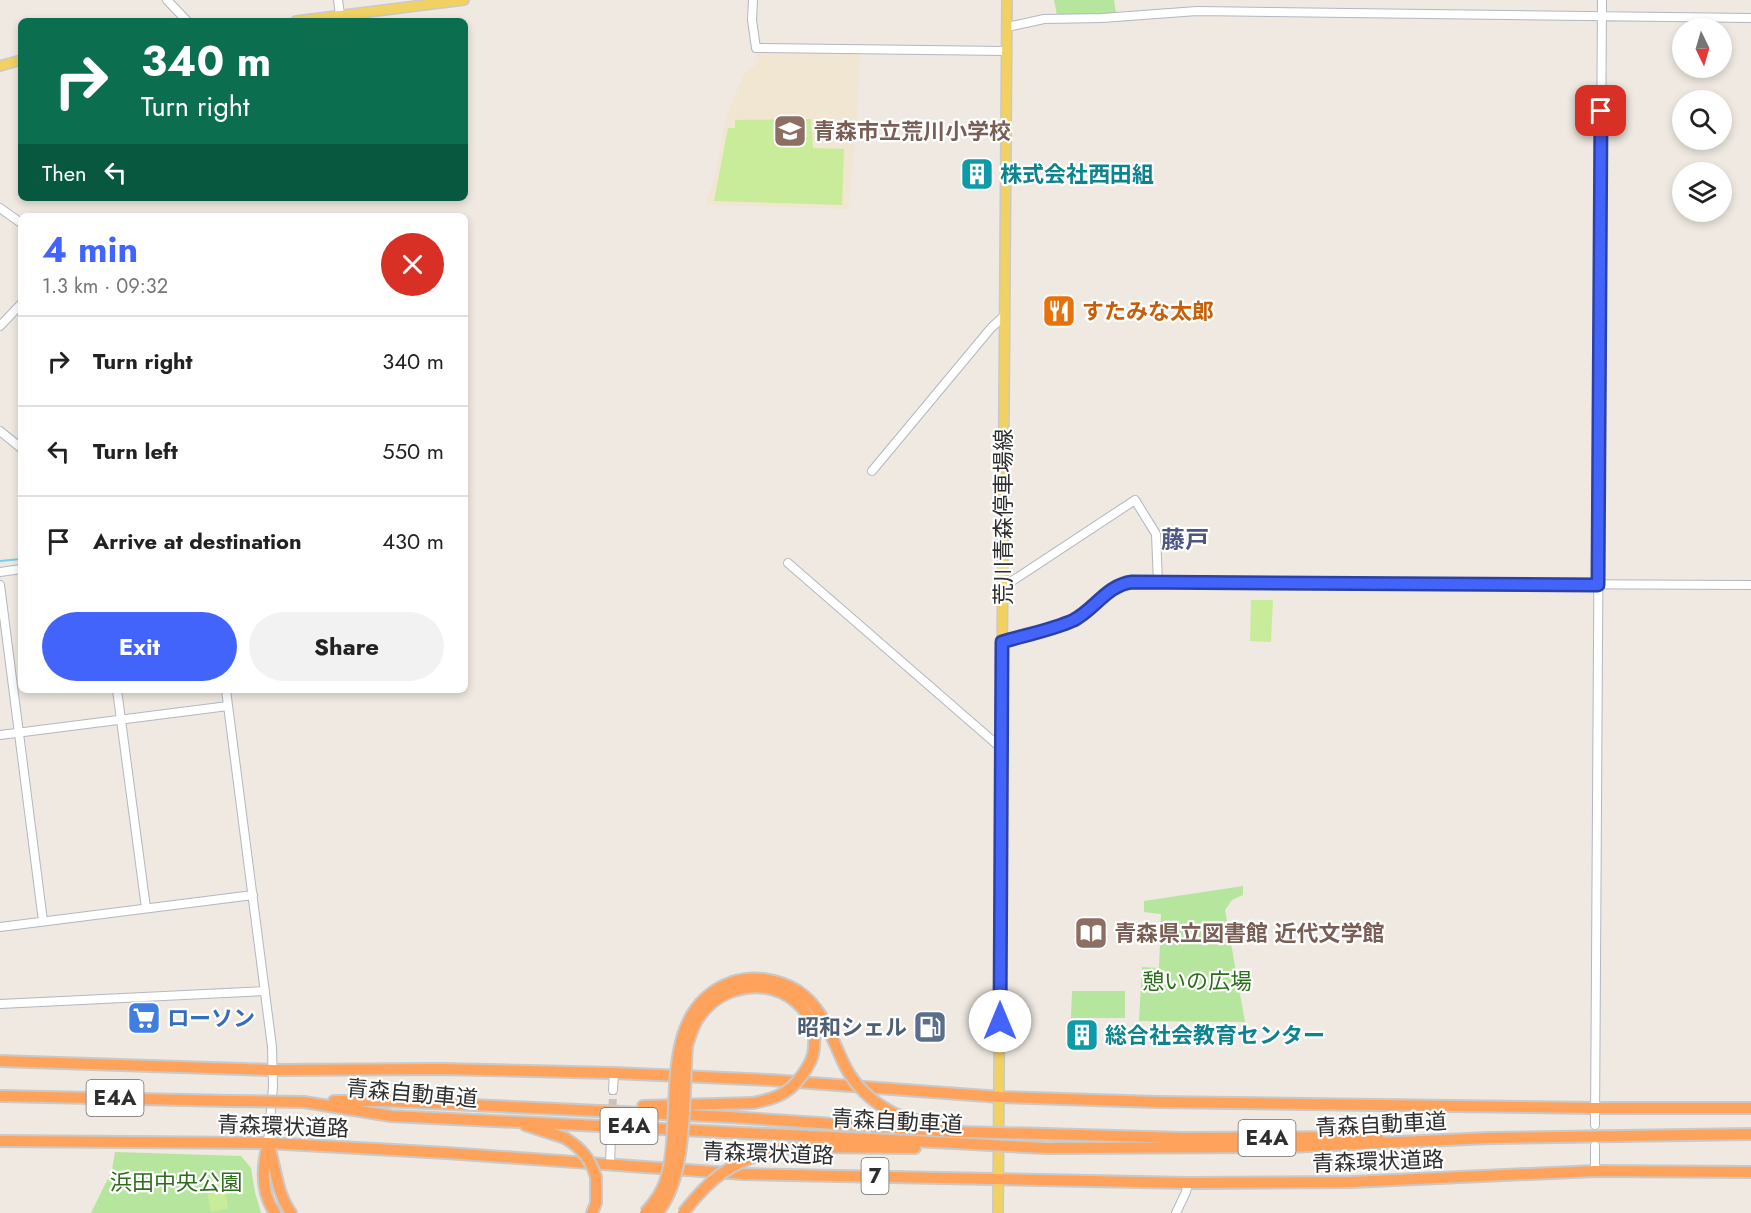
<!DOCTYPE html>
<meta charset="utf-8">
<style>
body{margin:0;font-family:Jost,"Noto Sans JP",sans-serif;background:#f2f2f2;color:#222;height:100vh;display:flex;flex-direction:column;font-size:22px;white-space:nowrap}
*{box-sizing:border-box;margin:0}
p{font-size:20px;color:#767676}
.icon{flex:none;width:33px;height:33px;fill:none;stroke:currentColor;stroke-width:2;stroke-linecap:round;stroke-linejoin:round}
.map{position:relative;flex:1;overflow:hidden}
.panel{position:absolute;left:18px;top:213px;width:450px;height:480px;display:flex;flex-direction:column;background:#fff;border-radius:9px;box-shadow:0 3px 9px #0003}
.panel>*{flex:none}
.hud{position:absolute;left:18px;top:18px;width:450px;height:183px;border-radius:9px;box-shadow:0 3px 9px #0003;background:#0b6e4f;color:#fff;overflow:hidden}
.needle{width:39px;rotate:175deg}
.fabs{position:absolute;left:1672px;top:18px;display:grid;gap:12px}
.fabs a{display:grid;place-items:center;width:60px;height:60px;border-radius:50%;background:#fff;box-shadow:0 3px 9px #0003;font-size:30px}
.pin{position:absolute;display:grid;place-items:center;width:51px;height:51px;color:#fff;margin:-26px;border-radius:12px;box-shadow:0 3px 9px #0006}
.me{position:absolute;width:66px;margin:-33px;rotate:0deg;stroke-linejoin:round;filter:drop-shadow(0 0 4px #0008)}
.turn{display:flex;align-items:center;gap:21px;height:126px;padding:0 24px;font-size:27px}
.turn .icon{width:78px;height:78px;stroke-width:2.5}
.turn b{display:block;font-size:42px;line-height:51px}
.then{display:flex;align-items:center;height:57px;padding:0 24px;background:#0003;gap:12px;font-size:22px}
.round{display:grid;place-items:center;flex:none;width:63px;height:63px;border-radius:32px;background:#f2f2f2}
.head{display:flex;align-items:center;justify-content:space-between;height:102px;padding:0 24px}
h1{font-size:36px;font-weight:700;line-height:45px;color:#4264fb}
.button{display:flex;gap:12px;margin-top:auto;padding:12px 24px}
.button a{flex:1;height:69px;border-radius:36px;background:#4264fb;color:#fff;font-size:24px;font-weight:700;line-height:69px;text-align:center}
.button a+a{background:#f2f2f2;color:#222}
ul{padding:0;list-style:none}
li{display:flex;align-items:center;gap:18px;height:90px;padding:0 24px;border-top:2px solid #e0e0e0}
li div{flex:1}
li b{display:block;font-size:22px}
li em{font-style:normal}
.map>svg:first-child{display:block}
</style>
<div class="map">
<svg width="1751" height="1213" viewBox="0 0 1751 1213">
<rect width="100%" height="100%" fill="#efe9e1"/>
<path fill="#f0e6d1" d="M758,52L861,53L858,79L857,125L848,209L708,205L706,201L717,170L722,137L728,113L744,74L755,67Z"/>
<path fill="#b6e59e" d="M1054,0H1114L1116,13L1057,15Z
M1243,886V895L1232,900L1225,910L1245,1022L1139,1021L1142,967L1159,968L1161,914L1144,912V901Z
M1072,991H1125V1018H1071Z
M115,1152L241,1156L251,1168L255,1192L261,1213H91L112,1170Z"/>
<path fill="#c9ec9a" d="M811,119L813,148L844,149L842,205L714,201L728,128H735V120Z
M1251,600H1273L1271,642L1250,641Z
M224,1178L228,1209L211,1212L205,1181Z"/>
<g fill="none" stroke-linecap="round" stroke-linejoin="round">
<path stroke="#75cff0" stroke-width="2" d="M0,561L21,559"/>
<path stroke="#c8c4bd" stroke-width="8" stroke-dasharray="8 4" stroke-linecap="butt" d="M612,1131L613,1090"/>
<defs>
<path id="minor" d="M167,0L187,21
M338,0L340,15
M753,0L752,20L756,48L1006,51
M1007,27L1044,19L1102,18L1197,11L1751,18
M0,208L21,223
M0,326L21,304
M0,431L21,448
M872,471L991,328L1004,316
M788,563L1001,748
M0,572L21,569
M0,585L43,921
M1003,587L1135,500L1156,534L1158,583
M1002,642C1025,635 1052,630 1074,620C1095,609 1107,585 1132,582L1751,585
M117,690L146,908
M226,690L272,1047L273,1087L268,1143
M0,735L228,706
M0,927L253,895
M0,1004L265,991
M613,1090L614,1073
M1595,1125L1602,0
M1595,1146V1171
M610,1164L611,1136
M1176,1213L1186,1192L1188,1183"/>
<path id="major" d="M296,21L464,0
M0,66L21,60
M998,1213L1007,0"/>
<path id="highway" d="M0,1061L273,1070L441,1069L614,1073L770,1080L1000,1097L1157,1102L1594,1108H1751
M0,1096L231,1101
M334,1101H386L729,1117L955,1132
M304,1102L391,1116L954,1143
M643,1106L753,1103
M895,1114L926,1123L938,1124
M525,1125L565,1138
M1045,1134L1183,1138L1378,1137
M0,1141L268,1143L447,1153L743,1174L1188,1183L1351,1182L1595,1171L1751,1172
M268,1143C276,1167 276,1192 291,1213
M268,1144C262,1167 260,1192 275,1213
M1045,1148L1288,1147L1490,1138L1751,1134
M776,1150L809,1147L915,1148
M592,1213L596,1203V1177"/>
</defs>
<use href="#minor" stroke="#b4b7c1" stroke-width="10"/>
<use href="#major" stroke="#c9c9c9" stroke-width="12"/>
<use href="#highway" stroke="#c9c9c9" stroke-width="14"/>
<use href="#minor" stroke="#fff" stroke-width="8"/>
<use href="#major" stroke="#f2d163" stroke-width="9"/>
<use href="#highway" stroke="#ffa35c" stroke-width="10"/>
<defs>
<path id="highway-bridge" d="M231,1101L304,1102
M955,1132L1045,1134
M565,1138C581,1148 590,1158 596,1177
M954,1143L1045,1148
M645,1213C653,1204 661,1194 665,1182C686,1119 652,1011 732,982C754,975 779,979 798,991C825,1009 832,1041 846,1068C857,1089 874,1103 895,1114
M657,1213C689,1177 683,1093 687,1046C690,1036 693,1025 700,1016C722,985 768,977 797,1003C807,1012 813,1022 814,1035C815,1046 814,1057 808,1066C794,1091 780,1098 753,1103
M683,1213C711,1177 731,1162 776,1150"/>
</defs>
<use href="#highway-bridge" stroke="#c9c9c9" stroke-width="14" stroke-linecap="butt"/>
<use href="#highway-bridge" stroke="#ffa35c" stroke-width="10"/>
</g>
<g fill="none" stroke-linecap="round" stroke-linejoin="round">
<defs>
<path id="route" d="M1000,1021L1002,642C1025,635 1052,630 1074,620C1095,609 1107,585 1132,582L1598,585L1601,111"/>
</defs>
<use href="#route" stroke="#2b41a3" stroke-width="15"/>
<use href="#route" stroke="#4264fb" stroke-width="10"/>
</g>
<defs>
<symbol id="school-square" viewBox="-11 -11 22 22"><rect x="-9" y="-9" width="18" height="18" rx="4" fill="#8d6e63" stroke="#fff"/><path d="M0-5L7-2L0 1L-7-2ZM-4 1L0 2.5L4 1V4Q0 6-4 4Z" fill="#fff"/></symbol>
<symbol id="building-square" viewBox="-11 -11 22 22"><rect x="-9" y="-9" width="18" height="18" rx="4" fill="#0f9aa8" stroke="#fff"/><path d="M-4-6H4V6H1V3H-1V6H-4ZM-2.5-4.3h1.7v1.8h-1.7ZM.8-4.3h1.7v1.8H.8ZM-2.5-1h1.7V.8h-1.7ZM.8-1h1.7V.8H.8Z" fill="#fff"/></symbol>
<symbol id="restaurant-square" viewBox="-11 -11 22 22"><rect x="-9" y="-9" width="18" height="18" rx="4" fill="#e8710a" stroke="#fff"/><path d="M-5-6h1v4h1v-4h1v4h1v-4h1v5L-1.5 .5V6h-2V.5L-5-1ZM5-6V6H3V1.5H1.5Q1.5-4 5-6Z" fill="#fff"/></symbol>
<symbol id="library-square" viewBox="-11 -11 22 22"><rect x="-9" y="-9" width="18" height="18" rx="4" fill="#8d6e63" stroke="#fff"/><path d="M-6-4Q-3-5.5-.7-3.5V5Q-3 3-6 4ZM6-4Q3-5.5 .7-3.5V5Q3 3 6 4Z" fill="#fff"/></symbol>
<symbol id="supermarket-square" viewBox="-11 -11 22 22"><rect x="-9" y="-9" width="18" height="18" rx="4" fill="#3f7fe0" stroke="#fff"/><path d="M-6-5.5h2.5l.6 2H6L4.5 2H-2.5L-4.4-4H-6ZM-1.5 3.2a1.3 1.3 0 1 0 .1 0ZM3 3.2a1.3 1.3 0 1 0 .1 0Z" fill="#fff"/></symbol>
<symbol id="fuel-square" viewBox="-11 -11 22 22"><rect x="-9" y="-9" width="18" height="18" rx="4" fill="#5c6f8a" stroke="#fff"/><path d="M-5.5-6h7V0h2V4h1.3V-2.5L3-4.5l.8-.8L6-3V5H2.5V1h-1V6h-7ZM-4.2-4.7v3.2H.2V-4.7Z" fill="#fff"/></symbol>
</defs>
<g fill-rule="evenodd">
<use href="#school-square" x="771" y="112" width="38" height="38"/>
<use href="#building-square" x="958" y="155" width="38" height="38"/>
<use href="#restaurant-square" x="1040" y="292" width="38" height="38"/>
<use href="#library-square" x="1072" y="914" width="38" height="38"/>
<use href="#supermarket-square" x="125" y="999" width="38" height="38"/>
<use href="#fuel-square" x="911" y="1008" width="38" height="38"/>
<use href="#building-square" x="1063" y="1016" width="38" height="38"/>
</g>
<g text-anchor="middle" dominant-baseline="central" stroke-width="4.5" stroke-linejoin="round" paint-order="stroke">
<g fill="#fff" stroke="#6d6d6d" stroke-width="1.5">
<rect x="86.5" y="1080" width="57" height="36" rx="4.5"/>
<rect x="600.5" y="1108" width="57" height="36" rx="4.5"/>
<rect x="1238.5" y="1120" width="57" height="36" rx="4.5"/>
<rect x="861.5" y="1158" width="27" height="36" rx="4.5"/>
</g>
<g font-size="21" font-weight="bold" fill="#2e2e2e">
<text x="115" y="1098">E4A</text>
<text x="629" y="1126">E4A</text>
<text x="1267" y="1138">E4A</text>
<text x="875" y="1176">7</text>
</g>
<g font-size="22" font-weight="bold" fill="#785e54" stroke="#fff" text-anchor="start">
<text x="813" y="131">青森市立荒川小学校</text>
<text x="1114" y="933">青森県立図書館 近代文学館</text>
</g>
<g font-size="22" font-weight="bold" fill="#0d838f" stroke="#fff" text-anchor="start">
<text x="1000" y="174">株式会社西田組</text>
<text x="1105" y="1035">総合社会教育センター</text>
</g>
<g font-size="22" font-weight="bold" fill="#c56008" stroke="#fff" text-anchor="start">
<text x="1082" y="311">すたみな太郎</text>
</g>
<g font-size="22" fill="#2e2e2e" stroke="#fff">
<text transform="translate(1003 517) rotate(-90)">荒川青森停車場線</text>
<text transform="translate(412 1093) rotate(5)">青森自動車道</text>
<text transform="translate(897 1121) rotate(3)">青森自動車道</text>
<text transform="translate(1381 1124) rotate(-3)">青森自動車道</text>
<text transform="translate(283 1126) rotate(2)">青森環状道路</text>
<text transform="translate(768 1153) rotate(2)">青森環状道路</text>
<text transform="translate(1378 1161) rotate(-2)">青森環状道路</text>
</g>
<g font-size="22" fill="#2c6e1b" stroke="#fff">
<text x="1197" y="981">憩いの広場</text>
<text x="176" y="1182">浜田中央公園</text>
</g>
<g font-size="22" font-weight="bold" fill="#366cbe" stroke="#fff" text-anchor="start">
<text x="167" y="1018">ローソン</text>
</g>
<g font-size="22" font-weight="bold" fill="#4e5e75" stroke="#fff" text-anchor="end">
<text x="907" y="1027">昭和シェル</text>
</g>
<g font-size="24" font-weight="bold" fill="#4d5680" stroke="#fff">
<text x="1185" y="539">藤戸</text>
</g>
</g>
</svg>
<div class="fabs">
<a><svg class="needle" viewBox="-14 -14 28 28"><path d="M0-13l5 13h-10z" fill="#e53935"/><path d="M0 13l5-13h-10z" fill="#767676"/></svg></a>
<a><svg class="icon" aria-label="search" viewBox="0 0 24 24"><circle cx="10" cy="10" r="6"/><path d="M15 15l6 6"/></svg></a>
<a><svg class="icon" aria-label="layers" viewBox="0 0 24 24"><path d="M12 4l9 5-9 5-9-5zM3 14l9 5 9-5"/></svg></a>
</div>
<div class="pin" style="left:1601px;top:111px;background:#d93025"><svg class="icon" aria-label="arrive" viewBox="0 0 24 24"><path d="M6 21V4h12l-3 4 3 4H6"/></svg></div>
<svg class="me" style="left:1000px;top:1021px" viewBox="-20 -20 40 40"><circle r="19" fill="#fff"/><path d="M0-13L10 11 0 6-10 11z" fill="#4264fb"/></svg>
<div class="hud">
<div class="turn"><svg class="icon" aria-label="right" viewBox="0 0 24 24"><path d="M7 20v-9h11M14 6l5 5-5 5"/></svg><div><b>340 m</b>Turn right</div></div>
<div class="then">Then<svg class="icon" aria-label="left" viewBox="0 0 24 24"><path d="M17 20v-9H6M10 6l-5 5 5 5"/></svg></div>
</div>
<section class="panel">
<div class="head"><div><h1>4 min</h1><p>1.3 km · 09:32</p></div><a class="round" style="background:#d93025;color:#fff"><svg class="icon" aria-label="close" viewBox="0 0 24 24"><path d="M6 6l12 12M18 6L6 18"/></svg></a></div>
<ul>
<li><svg class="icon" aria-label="right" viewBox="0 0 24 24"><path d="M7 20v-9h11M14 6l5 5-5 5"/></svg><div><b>Turn right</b></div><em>340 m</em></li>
<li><svg class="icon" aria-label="left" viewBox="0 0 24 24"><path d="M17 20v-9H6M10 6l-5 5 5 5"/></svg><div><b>Turn left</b></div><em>550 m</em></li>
<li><svg class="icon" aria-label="arrive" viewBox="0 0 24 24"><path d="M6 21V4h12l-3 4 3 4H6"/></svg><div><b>Arrive at destination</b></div><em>430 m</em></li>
</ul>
<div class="button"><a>Exit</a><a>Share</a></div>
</section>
</div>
